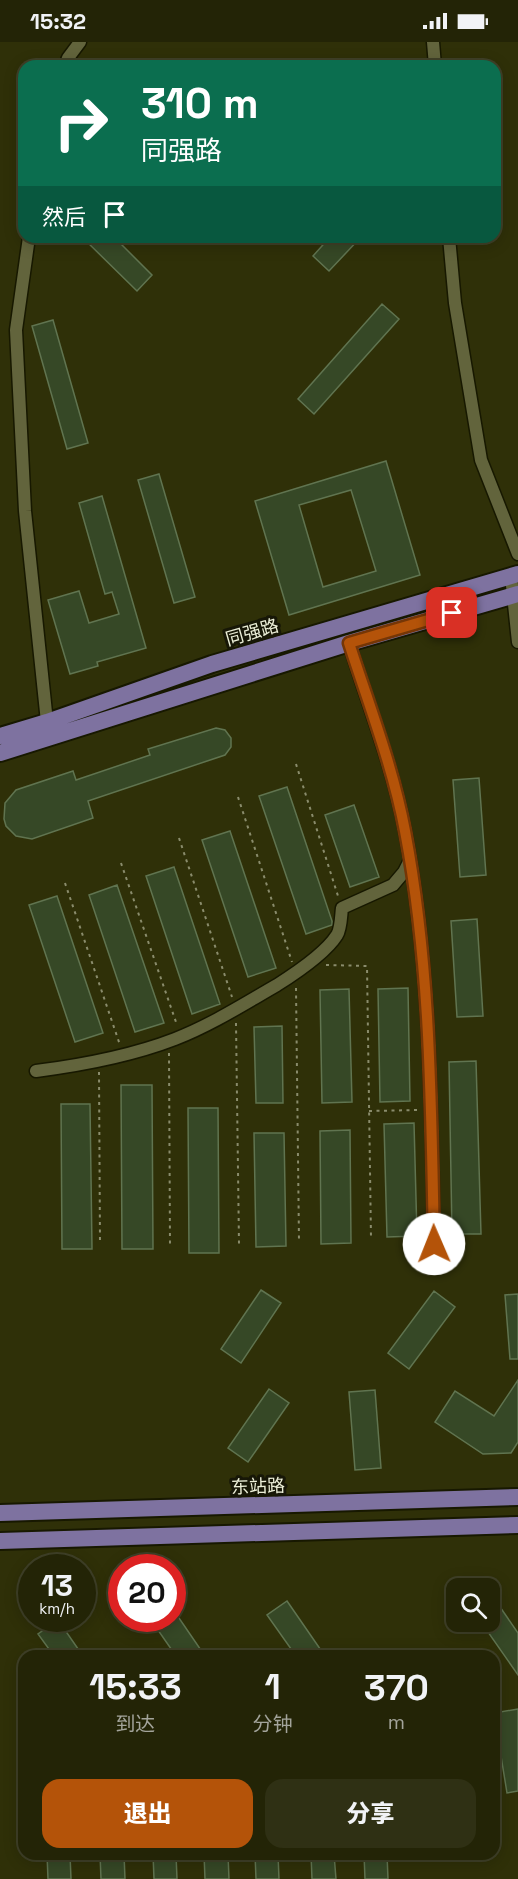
<!DOCTYPE html>
<html lang="zh">
<meta charset="utf-8">
<style>
body{margin:0;font-family:"Space Grotesk","Noto Sans SC",sans-serif;background:#2f3014;color:#f1f3f6;height:100vh;display:flex;flex-direction:column;font-size:22px;white-space:nowrap}
*{box-sizing:border-box;margin:0}
p{font-size:20px;color:#a3a49b}
.icon{flex:none;width:33px;height:33px;fill:none;stroke:currentColor;stroke-width:2;stroke-linecap:round;stroke-linejoin:round}
.map{position:relative;flex:1;overflow:hidden}
.details{position:absolute;left:18px;top:1608px;width:482px;height:210px;display:flex;flex-direction:column;background:#232406;border-radius:18px;box-shadow:0 3px 15px #0003,0 0 0 2px #404128}
.details>*{flex:none}
.hud{position:absolute;left:18px;top:18px;width:483px;height:183px;border-radius:18px;box-shadow:0 3px 15px #0003,0 0 0 2px #404128;background:#0b6e4f;color:#fff;overflow:hidden}
.tools{position:absolute;left:446px;top:1536px;display:grid;gap:12px}
.tools a{display:grid;place-items:center;width:54px;height:54px;border-radius:12px;background:#232406;box-shadow:0 3px 15px #0003,0 0 0 2px #404128;font-size:30px}
.speed{position:absolute;left:18px;top:1512px;display:flex;gap:12px;font-size:30px;font-weight:700;text-align:center}
.speed>*{display:grid;place-content:center;width:78px;height:78px;border-radius:50%;background:#232406;box-shadow:0 3px 15px #0003,0 0 0 2px #404128;line-height:1}
.speed small{font-size:15px;font-weight:400}
.speed .limit{border:9px solid #d22;background:#fff;color:#111}
.pin{position:absolute;display:grid;place-items:center;width:51px;height:51px;color:#fff;margin:-26px;border-radius:12px;box-shadow:0 3px 9px #0006}
.me{position:absolute;width:66px;margin:-33px;rotate:359deg;stroke-linejoin:round;filter:drop-shadow(0 0 4px #0008)}
.turn{display:flex;align-items:center;gap:21px;height:126px;padding:0 24px;font-size:27px}
.turn .icon{width:78px;height:78px;stroke-width:2.5}
.turn b{display:block;font-size:42px;line-height:51px}
.then{display:flex;align-items:center;height:57px;padding:0 24px;background:#0003;gap:12px;font-size:22px}
.eta{display:flex;justify-content:space-evenly;align-items:center;height:102px;text-align:center}
.eta b{font-size:36px;font-weight:800;line-height:42px}
.button{display:flex;gap:12px;margin-top:auto;padding:12px 24px}
.button a{flex:1;height:69px;border-radius:18px;background:#b45309;color:#fff;font-size:24px;font-weight:800;line-height:69px;text-align:center}
.button a+a{background:#2f3014;color:#f1f3f6}
.status{display:flex;justify-content:space-between;align-items:center;height:42px;padding:0 30px;background:#232406;direction:ltr}
.status svg{height:16px;fill:currentColor}
.map>svg:first-child{display:block}
</style>
<div class="status"><b>15:32</b><svg viewBox="0 0 49 12"><path d="M0 12V9h3v3zM5 12V6h3v6zM10 12V3h3v9zM15 12V0h3v12zM26 1h20v11H26zM47 4h2v5h-2z"/></svg></div>
<div class="map">
<svg width="518" height="1837" viewBox="0 0 518 1837">
<rect width="100%" height="100%" fill="#2f3008"/>
<path fill="#364826" stroke="#607450" stroke-width="1.5" fill-rule="evenodd" d="M82,195H114L152,233L137,249Z
M330,195H361L329,229L313,214Z
M382,262L399,277L314,372L298,357Z
M53,278L88,401L67,407L32,284Z
M386,419L420,533L289,573L255,459ZM351,448L376,529L323,545L299,463Z
M159,432L195,555L174,561L138,438Z
M102,454L146,606L97,620L98,624L70,632L48,558L79,549L89,581L119,572L112,550L105,552L79,461Z
M216,686L225,688L231,696V705L225,713L88,759L93,776L32,797L16,794L6,784L4,777L5,761L16,748L73,729L76,738L150,713L148,707Z
M479,736L486,833L460,835L453,738Z
M287,745L332,879V883L306,892L259,754Z
M354,763L379,835L350,845L325,773Z
M230,789L276,926L248,935L202,798Z
M174,825L220,962L192,972L146,834Z
M117,843L164,981L135,990L89,853Z
M57,854L103,991L75,1000L29,863Z
M477,877L483,974L457,975L451,879Z
M408,946L410,1059L380,1060L378,947Z
M349,947L352,1060L322,1061L320,948Z
M282,984L283,1061H256L254,985Z
M476,1019L481,1192H452L449,1020Z
M121,1043H152L153,1207H122Z
M61,1062H90L92,1207H62Z
M188,1066H218L219,1211H189Z
M414,1081L417,1194L387,1195L384,1082Z
M350,1088L351,1201L321,1202L320,1089Z
M254,1091H284L286,1204L256,1205Z
M261,1248L281,1261L241,1321L221,1307Z
M434,1249L455,1265L409,1327L388,1311Z
M518,1252V1317H510L505,1253Z
M518,1338V1400L511,1411L483,1412L435,1380L455,1349L494,1374Z
M269,1347L289,1361L248,1420L228,1406Z
M375,1348L381,1426L355,1428L349,1350Z
M489,1549L518,1591V1633L481,1580H489Z
M287,1559L325,1614H296L267,1573Z
M160,1576H179L205,1614H176L153,1581Z
M58,1578L83,1614H54L38,1592Z
M518,1667V1749L507,1751L494,1671Z
M47,1812H70L71,1837H48Z
M100,1812H124L125,1837H101Z
M153,1812H176L177,1837H154Z
M204,1812H228L229,1837H205Z
M255,1812H278L279,1837H256Z
M311,1812H334L336,1837H312Z
M364,1812H387L388,1837H365Z"/>
<g fill="none" stroke-linecap="round" stroke-linejoin="round">
<defs>
<path id="minor" d="M433,0L435,24
M65,24L68,16L80,0
M29,195L16,288L25,469L47,680
M449,195L455,261L481,418L518,512
M511,534L518,600
M349,601C368,663 393,725 405,789C431,925 431,1064 434,1202
M36,1029C83,1023 131,1014 175,997C211,983 244,962 277,943C296,931 325,912 337,893C341,887 341,874 342,866L393,843L404,830L410,818"/>
<path id="major" d="M0,694L47,680L212,622L518,532
M0,711L349,601L518,552
M0,1471L518,1455
M0,1499L518,1483"/>
</defs>
<use href="#minor" stroke="#171800" stroke-width="15"/>
<use href="#major" stroke="#171800" stroke-width="20"/>
<path stroke="#8a8c6c" stroke-width="2" stroke-dasharray="3 4.5" stroke-linecap="butt" d="M296,722L338,854
M238,755L292,920
M179,796L232,955
M121,821L177,983
M65,841L120,1003
M326,923L367,924L371,1196
M296,946L299,1200
M236,981L239,1202
M169,1011L170,1204
M99,1030L100,1202
M369,1069L418,1068"/>
<use href="#minor" stroke="#62643c" stroke-width="12"/>
<use href="#major" stroke="#7e72a0" stroke-width="16"/>
</g>
<g fill="none" stroke-linecap="round" stroke-linejoin="round">
<defs>
<path id="route" d="M434,1202C431,1064 431,925 405,789C393,725 369,663 349,601L452,571"/>
</defs>
<use href="#route" stroke="#753606" stroke-width="15"/>
<use href="#route" stroke="#b45309" stroke-width="10"/>
</g>
<g text-anchor="middle" dominant-baseline="central" stroke-width="6" stroke-linejoin="round" paint-order="stroke">
<g font-size="18" fill="#ecefd8" stroke="#171707">
<text transform="translate(252 590) rotate(-16)">同强路</text>
<text transform="translate(258 1444) rotate(-2)">东站路</text>
</g>
</g>
</svg>
<div class="tools">
<a><svg class="icon" aria-label="search" viewBox="0 0 24 24"><circle cx="10" cy="10" r="6"/><path d="M15 15l6 6"/></svg></a>
</div>
<div class="speed"><div>13<small>km/h</small></div><div class="limit">20</div></div>
<div class="pin" style="left:452px;top:571px;background:#d93025"><svg class="icon" aria-label="arrive" viewBox="0 0 24 24"><path d="M6 21V4h12l-3 4 3 4H6"/></svg></div>
<svg class="me" style="left:434px;top:1202px" viewBox="-20 -20 40 40"><circle r="19" fill="#fff"/><path d="M0-13L10 11 0 6-10 11z" fill="#b45309"/></svg>
<div class="hud">
<div class="turn"><svg class="icon" aria-label="right" viewBox="0 0 24 24"><path d="M7 20v-9h11M14 6l5 5-5 5"/></svg><div><b>310 m</b>同强路</div></div>
<div class="then">然后<svg class="icon" aria-label="arrive" viewBox="0 0 24 24"><path d="M6 21V4h12l-3 4 3 4H6"/></svg></div>
</div>
<section class="details">
<div class="eta">
<div><b>15:33</b><p>到达</p></div>
<div><b>1</b><p>分钟</p></div>
<div><b>370</b><p>m</p></div>
</div>
<div class="button"><a>退出</a><a>分享</a></div>
</section>
</div>
